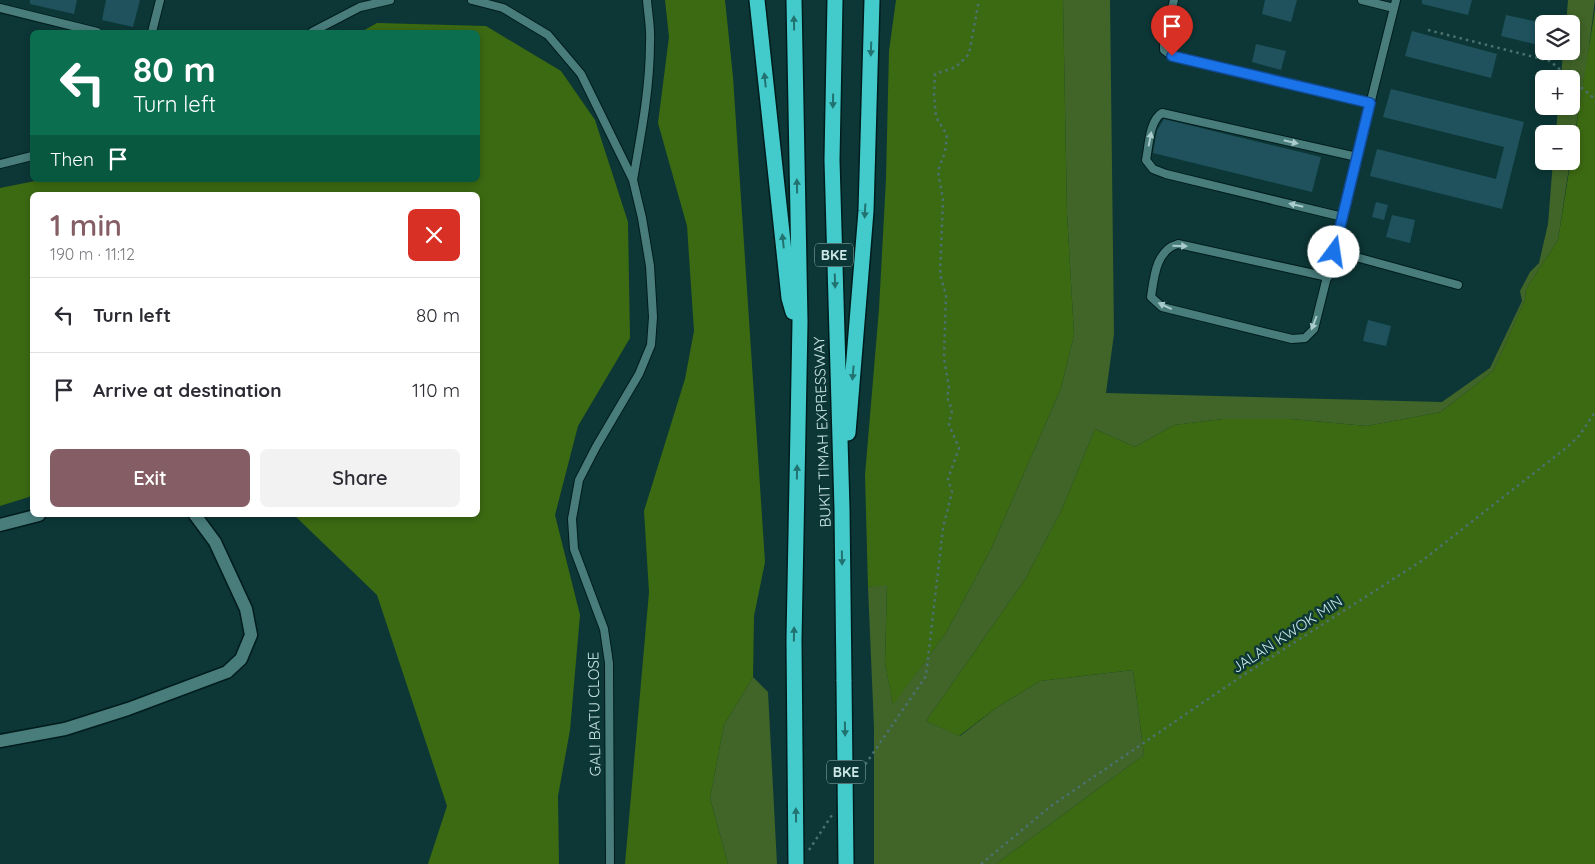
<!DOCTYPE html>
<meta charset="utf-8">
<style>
body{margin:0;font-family:Quicksand,sans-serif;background:#f2f2f3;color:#2b2b33;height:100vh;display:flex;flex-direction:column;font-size:19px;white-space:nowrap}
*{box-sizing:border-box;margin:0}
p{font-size:16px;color:#7c7c81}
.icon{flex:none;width:28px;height:28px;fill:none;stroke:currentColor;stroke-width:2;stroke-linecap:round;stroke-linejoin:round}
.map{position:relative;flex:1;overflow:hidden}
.panel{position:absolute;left:30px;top:192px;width:450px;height:325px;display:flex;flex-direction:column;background:#fff;border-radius:8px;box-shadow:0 2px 8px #0003}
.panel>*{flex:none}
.banner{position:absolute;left:30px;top:30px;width:450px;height:152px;border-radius:8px;box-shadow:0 2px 8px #0003;background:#0b6e4f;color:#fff;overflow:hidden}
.controls{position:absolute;left:1535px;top:15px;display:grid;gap:10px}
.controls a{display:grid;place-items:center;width:45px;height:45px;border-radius:8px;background:#fff;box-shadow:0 2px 8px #0003;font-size:25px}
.pin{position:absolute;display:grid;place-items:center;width:42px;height:42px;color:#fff;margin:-51px -21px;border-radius:50% 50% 50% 0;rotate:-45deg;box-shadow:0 0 5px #0007}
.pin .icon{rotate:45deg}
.me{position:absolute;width:55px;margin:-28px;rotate:14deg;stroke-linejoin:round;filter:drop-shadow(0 0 4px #0008)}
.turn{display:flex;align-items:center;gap:18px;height:105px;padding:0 20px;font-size:22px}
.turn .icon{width:65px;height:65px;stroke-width:2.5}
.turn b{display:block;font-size:35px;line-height:42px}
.then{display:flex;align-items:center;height:48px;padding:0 20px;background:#0003;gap:10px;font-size:19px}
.round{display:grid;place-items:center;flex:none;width:52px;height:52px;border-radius:8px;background:#f2f2f3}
.headline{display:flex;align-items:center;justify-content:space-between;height:85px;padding:0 20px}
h1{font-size:30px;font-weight:600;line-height:38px;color:#855d65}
.primary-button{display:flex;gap:10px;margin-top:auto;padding:10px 20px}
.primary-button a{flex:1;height:58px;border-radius:8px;background:#855d65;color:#fff;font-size:20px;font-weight:600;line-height:58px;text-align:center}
.primary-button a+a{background:#f2f2f3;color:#2b2b33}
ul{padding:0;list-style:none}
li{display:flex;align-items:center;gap:15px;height:75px;padding:0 20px;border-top:1px solid #e1e1e2}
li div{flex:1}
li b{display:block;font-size:19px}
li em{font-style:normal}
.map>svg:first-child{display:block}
</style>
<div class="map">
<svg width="1595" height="864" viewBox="0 0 1595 864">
<rect width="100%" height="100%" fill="#0c3736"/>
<path fill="#416428" d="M1063,0H1110L1114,334L1106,393L1442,402L1490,368L1522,301L1520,291L1530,272L1539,263L1548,224L1553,161H1570L1558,240L1526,289L1525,300L1493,371L1441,412L1367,426L1291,419H1223L1174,425L1135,447L1095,429L1062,509L1026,578L926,721L960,736L996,708L1040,681L1133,670L1144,755L996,864H874V728L868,587L887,584L885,663L893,704L946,633L991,549L1061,388L1074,335L1067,213Z
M1568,0H1595L1586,69L1571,154V134H1556L1558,106H1571V79H1561L1563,51H1571V24H1566Z
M753,677L768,692L777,864H728L710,798L724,725Z"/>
<path fill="#3c6a12" d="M665,0H725L733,77L765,562L754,616L753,677L724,725L710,798L728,864H625L649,592L644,511L685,379L694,331L687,226L658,123L669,37Z
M896,0H1063L1067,213L1074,335L1061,388L991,549L946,633L893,705L885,663L887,585L868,587L865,475L879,309L886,179L889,51Z
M1595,9V864H996L1144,755L1133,670L1040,681L996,708L959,736L926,721L1026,578L1062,509L1095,429L1135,447L1174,425L1223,419H1291L1367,426L1441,412L1493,371L1525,300L1526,289L1558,240Z
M377,23L486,26L561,71L595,120L628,222L630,338L578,426L555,515L580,615L570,730L558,796L559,864H428L447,806L377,595L294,515H478V195H32V496L0,506V188L40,180H478V32H361Z"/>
<path fill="#1f525d" d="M30,0H77L74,14L30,4Z
M106,0H140L133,27L102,20Z
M1265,0H1297L1291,22L1262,14Z
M1422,0H1472L1468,15L1422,4Z
M1506,15L1543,23L1538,45L1501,36Z
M1412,31L1497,54L1491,78L1405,56Z
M1256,44L1286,51L1281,70L1252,62Z
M1391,89L1524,122L1502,209L1370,176L1377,149L1496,179L1504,147L1383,117Z
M1164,119L1321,157L1312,192L1153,153L1157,130Z
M1376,202L1388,205L1384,220L1372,217Z
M1392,215L1415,220L1410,243L1386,237Z
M1368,320L1391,326L1386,346L1363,341Z"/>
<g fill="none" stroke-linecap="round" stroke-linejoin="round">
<defs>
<path id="lane" d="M472,0L503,8L548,35L581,74L633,180L642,218L650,266L653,317L651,345L639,374L596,447L579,480L572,519L574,549L604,629L609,663L610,864
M1174,0L1164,41V50L1172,56L1369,103
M1362,0L1394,8
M0,8L97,32
M152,32L160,0
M312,32L360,7L390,0
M0,164L32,156
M633,180C641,134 650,89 650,42C651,28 648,14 647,0
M1343,217L1166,174L1153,169L1146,160C1149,146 1149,121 1162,113L1357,157
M1334,251L1458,285
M1328,277L1178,244C1156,250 1154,277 1151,297L1162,307L1292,339L1305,338L1314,329L1396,0"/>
<path id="street" d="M0,525L39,515
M0,741L65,729L128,709L227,672L241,659L251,635L246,609L215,542L195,515"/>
<path id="highway" d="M757,0L789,298L793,312
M794,0L800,322L794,640L796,864
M835,0L832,160L842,509L844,681
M848,433L866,211L872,0"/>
</defs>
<use href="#lane" stroke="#011c1c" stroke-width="10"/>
<use href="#street" stroke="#011c1c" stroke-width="15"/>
<use href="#highway" stroke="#011c1c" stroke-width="18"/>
<path stroke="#4b7170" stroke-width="2.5" stroke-dasharray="2.5 4" stroke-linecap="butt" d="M1428,30L1550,61L1571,79
M1571,79L1595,99
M858,775L926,676L943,528L952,492L948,479L959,448L949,425L952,410L947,397L949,388L944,358L946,295L940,274L943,200L938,171L945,152L947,135L936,117L934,95L935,74L956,67L969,54L979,0
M809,850L832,815
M981,864L1051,806L1239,678L1423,560L1566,448L1579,436L1595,412"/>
<use href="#lane" stroke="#487d7c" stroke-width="8"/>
<use href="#street" stroke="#487d7c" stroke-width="12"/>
<use href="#highway" stroke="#42cbca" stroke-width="15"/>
<defs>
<path id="highway-bridge" d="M844,681L846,864"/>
</defs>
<use href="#highway-bridge" stroke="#011c1c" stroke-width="18" stroke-linecap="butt"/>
<use href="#highway-bridge" stroke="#42cbca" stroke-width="15"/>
</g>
<defs><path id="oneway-solid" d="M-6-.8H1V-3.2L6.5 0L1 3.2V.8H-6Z" transform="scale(1.25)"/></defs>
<g fill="#227271">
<use href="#oneway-solid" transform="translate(794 23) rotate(-91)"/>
<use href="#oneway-solid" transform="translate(871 49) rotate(92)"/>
<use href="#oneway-solid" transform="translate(765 80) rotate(-96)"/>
<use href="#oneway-solid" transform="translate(833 101) rotate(91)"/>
<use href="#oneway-solid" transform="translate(797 186) rotate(-91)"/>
<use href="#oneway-solid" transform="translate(865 211) rotate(93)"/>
<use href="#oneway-solid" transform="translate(783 241) rotate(-96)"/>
<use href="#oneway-solid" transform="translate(835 281) rotate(88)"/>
<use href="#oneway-solid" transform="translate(853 373) rotate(95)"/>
<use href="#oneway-solid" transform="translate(797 472) rotate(-89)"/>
<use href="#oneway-solid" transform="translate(842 558) rotate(89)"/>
<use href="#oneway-solid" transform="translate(794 634) rotate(-89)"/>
<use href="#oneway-solid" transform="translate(845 729) rotate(89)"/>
<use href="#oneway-solid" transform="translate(796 815) rotate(-91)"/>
</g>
<g fill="#abcccc">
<use href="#oneway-solid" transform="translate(1150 139) rotate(-79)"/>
<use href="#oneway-solid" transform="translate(1291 142) rotate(13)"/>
<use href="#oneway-solid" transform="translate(1296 205) rotate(-167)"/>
<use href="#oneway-solid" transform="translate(1180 246) rotate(1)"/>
<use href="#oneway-solid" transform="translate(1165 306) rotate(-155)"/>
<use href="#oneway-solid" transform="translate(1314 323) rotate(111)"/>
</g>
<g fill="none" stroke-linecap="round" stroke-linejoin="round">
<defs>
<path id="route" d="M1172,56L1370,103L1334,252"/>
</defs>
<use href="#route" stroke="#114b97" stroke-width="12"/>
<use href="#route" stroke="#1a73e8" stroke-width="9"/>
</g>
<g text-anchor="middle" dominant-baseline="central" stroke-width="5" stroke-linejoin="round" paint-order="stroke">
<g fill="#0c3736" stroke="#92b2b1" stroke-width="1">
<rect x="815" y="243.5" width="38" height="23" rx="4"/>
<rect x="827" y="760.5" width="38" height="23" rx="4"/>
</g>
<g font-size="14" font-weight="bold" fill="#cce7e6">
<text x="834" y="255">BKE</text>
<text x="846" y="772">BKE</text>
</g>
<g font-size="15" fill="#cce7e6" stroke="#0c3736">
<text transform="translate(822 432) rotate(-92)">BUKIT TIMAH EXPRESSWAY</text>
<text transform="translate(1287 634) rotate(-33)">JALAN KWOK MIN</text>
<text transform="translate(594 714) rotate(-91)">GALI BATU CLOSE</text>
</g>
</g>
</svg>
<div class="controls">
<a><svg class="icon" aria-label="layers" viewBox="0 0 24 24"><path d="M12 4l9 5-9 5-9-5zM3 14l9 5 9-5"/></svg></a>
<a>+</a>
<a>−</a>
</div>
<div class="pin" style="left:1172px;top:56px;background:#d93025"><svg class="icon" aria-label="arrive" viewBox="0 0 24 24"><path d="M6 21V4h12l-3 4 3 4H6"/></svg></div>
<svg class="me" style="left:1334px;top:252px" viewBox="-20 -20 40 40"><circle r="19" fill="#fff"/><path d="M0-13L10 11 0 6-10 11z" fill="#1a73e8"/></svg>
<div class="banner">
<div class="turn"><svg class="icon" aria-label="left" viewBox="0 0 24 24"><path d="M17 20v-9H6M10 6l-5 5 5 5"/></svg><div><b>80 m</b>Turn left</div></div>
<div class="then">Then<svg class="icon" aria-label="arrive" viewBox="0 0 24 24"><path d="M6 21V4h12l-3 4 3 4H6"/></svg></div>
</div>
<section class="panel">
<div class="headline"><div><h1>1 min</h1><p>190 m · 11:12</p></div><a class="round" style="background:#d93025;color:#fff"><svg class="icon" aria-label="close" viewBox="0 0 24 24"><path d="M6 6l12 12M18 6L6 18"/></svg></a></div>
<ul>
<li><svg class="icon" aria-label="left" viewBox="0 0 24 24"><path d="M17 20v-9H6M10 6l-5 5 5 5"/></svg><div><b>Turn left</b></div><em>80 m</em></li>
<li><svg class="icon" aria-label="arrive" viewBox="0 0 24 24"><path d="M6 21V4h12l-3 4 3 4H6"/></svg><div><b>Arrive at destination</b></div><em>110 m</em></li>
</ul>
<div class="primary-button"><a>Exit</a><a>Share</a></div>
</section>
</div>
